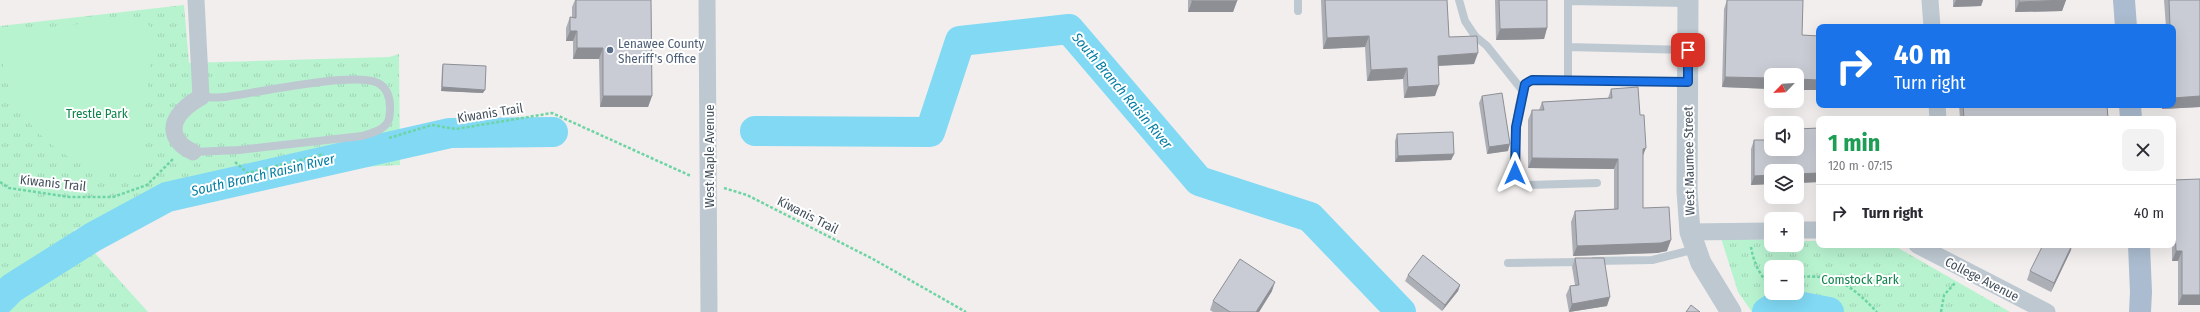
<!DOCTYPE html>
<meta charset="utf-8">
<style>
body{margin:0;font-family:"Fira Sans Condensed",sans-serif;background:#f2f2f3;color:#2b2b33;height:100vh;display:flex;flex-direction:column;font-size:15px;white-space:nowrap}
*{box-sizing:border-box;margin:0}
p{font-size:13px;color:#7c7c81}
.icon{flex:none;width:22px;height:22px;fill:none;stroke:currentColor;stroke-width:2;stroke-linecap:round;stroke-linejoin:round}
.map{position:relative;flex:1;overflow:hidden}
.details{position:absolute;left:1816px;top:116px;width:360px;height:132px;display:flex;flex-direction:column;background:#fff;border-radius:8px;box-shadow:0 4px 16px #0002}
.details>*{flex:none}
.hud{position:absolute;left:1816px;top:24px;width:360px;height:84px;border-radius:8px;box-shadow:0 4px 16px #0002;background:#1a73e8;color:#fff;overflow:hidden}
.needle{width:26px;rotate:245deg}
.fabs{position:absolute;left:1764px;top:68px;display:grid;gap:8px}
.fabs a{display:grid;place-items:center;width:40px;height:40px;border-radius:8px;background:#fff;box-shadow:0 4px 16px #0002;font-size:20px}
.pin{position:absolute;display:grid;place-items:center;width:34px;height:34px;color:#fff;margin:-17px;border-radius:8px;box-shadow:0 2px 6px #0006}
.me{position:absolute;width:44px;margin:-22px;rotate:0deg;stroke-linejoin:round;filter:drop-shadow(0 0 3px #0008)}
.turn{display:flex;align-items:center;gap:14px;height:84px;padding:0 12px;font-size:18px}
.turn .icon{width:52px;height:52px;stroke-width:2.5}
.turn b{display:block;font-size:28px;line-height:34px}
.round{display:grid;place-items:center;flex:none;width:42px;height:42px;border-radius:8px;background:#f2f2f3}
.summary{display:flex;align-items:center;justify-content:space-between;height:68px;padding:0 12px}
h1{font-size:24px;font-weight:700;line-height:30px;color:#1e9e55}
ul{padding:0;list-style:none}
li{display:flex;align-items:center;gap:12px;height:56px;padding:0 12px;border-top:1px solid #e1e1e2}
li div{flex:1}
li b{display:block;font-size:15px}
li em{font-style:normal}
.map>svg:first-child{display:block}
</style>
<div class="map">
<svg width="2200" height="312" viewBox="0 0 2200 312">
<defs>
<pattern id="grass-tufts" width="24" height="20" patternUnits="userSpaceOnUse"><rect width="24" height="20" fill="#b8f3d0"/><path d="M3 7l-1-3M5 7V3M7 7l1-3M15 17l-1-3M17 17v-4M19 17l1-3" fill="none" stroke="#9fd2b5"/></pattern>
</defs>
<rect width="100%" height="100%" fill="#f1eeed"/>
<path fill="url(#grass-tufts)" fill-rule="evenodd" d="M184,5L189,63L389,57L399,54L400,165L196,175L74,230L148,312H0V26Z
M1721,238L1771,240V245H1797V241H1819V245H1893L2010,312H1752L1738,292ZM1771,267H1797V293H1771Z"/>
<path fill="#b8f3d0" d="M140,18L154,30L138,175C128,174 117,174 107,172C57,161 12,117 3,66C2,55 1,43 0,32Z"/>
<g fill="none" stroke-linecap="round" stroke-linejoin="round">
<path stroke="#81d9f4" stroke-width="30" d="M755,131L930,132L960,41L1069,29L1199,181L1310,217L1401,312
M0,300L12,288L93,237L167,197L450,133L553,132
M1767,312L1781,303L1829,312"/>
<path stroke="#6dd4a3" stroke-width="2.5" stroke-dasharray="3 2" stroke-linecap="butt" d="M389,138L432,125L456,129L552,113L691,176
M235,162L248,173L324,154
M0,182L9,188L69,197H113L147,185L173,159
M724,188L747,195L873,259L966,312
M1751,247C1753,260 1760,278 1771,285
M1797,277C1837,274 1851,285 1877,312
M1941,312L1944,295L1955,283"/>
<path stroke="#bdc8d1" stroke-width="8" d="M1298,0V11
M1459,0L1465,21L1475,36L1487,46L1522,90
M1568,1L1688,3
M1568,47L1688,50
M1568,80V0
M193,152L239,150L362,136C371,133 386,130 389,119C391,107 391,90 378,83C355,71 255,93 225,97C217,98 209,97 201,97
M1597,183L1528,185L1519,181C1509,161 1517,105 1525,84L1532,80L1687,82
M1594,261L1652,260L1696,249
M1508,263L1583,262"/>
<path stroke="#bdc8d1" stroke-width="17" d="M707,0L709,312
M1930,0L1932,27
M1937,105L1938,119
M193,152C189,150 183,147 180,143C163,124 185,106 201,97L196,0
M1797,230H1819
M1690,232L1771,231
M1917,245L2047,312"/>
<path stroke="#bdc8d1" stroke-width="21" d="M1688,0L1687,191L1690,232L1701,263L1731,312"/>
<path stroke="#abbcd0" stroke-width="22" d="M2124,0L2126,27
M2130,105L2131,119
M2139,245L2141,292L2140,312"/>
</g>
<path fill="#adafb6" d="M575,0H651L652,96L648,107H600L599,59H573V41H566V28L570,17H572V7Z
M1188,0H1237V1L1233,12H1188Z
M1321,0H1447L1449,37L1474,64L1438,66L1435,96L1404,98L1403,79L1367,81L1365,47L1323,49Z
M1495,0H1547V28L1544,39L1496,40Z
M1727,0H1803L1802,35L1819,36V90H1797L1771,75V89L1722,87L1724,9Z
M1953,0H1983L1981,6L1953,7Z
M2015,0H2066L2062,11L2015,12Z
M2164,0H2200V107L2162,109L2161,105H2173V27H2166Z
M443,64L483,93L441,91L442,67Z
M1611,89L1640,115L1643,155V208L1667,251L1657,253L1573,256L1571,222L1575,211L1614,209V169L1528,168V120L1532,110H1539L1542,102L1608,98Z
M1482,96L1508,151L1487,154L1479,103Z
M1959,105H2037V107L2108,119H1960Z
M1819,128V182L1797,183L1771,171V184L1751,185V149L1754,140L1771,149Z
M1397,134L1454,154L1451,160L1395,162V141Z
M2173,180L2200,305H2178V261H2172V245H2173Z
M2071,250L2051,292L2027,280L2030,271Z
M1575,258L1607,306L1569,312L1566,295L1570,286L1575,285L1572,267Z
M1408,275L1460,285L1458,291L1442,311L1405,281Z
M1272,291L1259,312H1213L1210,310L1213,301Z"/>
<path fill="#8d8f94" d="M1956,0H1983L1981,6L1953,7Z
M2066,0L2062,11L2015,12L2019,2Z
M1192,1H1237L1233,12H1188Z
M1547,28L1544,39L1496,40L1500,29Z
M570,31H577L573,41H566Z
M1369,36L1365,47L1323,49L1327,38Z
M577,48H603L599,59H573Z
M1478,53L1474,64L1434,66L1438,56Z
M1407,68L1403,79L1367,81L1371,70Z
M1725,77L1771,78V89L1722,87Z
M1797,79L1819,80V90H1797Z
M1439,85L1435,96L1404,98L1408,87Z
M442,87L485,90L483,93L441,91Z
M603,96H652L648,107H600Z
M2200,96V107L2162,109L2163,105H2173V98Z
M1510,144L1508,151L1487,154L1489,147Z
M1646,148L1642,158L1643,149Z
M1454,154L1451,160L1395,162L1398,156Z
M1532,158L1618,159L1614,169L1528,168Z
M1819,173V182L1797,183V174Z
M1771,175V184L1751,185L1754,176Z
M1671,240L1667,251L1657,253L1573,256L1577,246Z
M2072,245L2071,250L2051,292L2054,283Z
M2176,251H2182L2178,261H2172Z
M1275,282L1272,291L1259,312H1256Z
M1460,285L1458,291L1442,311L1445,305Z
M2182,295H2200V305H2178Z
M1610,297L1607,306L1569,312L1572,304Z"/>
<path fill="#c9ccd4" stroke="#8d8f94" d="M576,0H651L652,96H603V48H577V31H570V17L576,18Z
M1192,0H1237V1H1192Z
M1325,0H1447L1449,37L1477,36L1478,53L1438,56L1439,85L1408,87L1407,68L1371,70L1369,36L1327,38Z
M1499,0H1547V28L1500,29Z
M1727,0H1803L1802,35L1819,36V80L1797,79V75H1771V78L1725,77Z
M2019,0H2066L2019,2Z
M2169,0H2200V96L2173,98V27H2170Z
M443,64L486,66L485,90L442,87Z
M1638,87L1640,115H1644L1646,148L1643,149V208L1669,207L1671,240L1661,243L1577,246L1575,211L1618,209V159L1532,158V110H1544L1542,102L1612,98L1611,89Z
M1502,93L1510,144L1489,147L1482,96Z
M1963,105H2037V107L2070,105H2107L2108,119H1964Z
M1819,128V173L1797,174V171H1771V175L1754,176V140H1771V149H1797V129Z
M1453,132L1454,154L1398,156L1397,134Z
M2200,179V295H2182V251H2176L2173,180Z
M2043,245H2072L2054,283L2030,271Z
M1423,255L1460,285L1445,305L1408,275Z
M1575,258H1604L1610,297L1572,304L1570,286L1579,285Z
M1240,259L1275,282L1256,312H1230L1213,301Z
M1691,305L1700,312H1686Z"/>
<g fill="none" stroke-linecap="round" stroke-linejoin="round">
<defs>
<path id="route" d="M1515,173L1516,127L1525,84L1532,80L1688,82V50"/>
</defs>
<use href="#route" stroke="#114b97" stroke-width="10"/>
<use href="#route" stroke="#1a73e8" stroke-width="7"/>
</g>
<circle fill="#5c6f8a" stroke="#fff" stroke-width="1.5" cx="610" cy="50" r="4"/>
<g text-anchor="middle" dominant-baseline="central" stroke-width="4" stroke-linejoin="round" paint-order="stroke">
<g font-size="13" fill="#4e5e75" stroke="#fff" text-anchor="start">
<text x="618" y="43">Lenawee County<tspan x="618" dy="15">Sheriff's Office</tspan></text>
</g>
<g font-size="13" fill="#0f854d" stroke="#fff">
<text x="97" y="113">Trestle Park</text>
<text x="1860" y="279">Comstock Park</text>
</g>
<g font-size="13" fill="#44515d" stroke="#fff">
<text transform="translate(490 113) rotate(-9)">Kiwanis Trail</text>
<text transform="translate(709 156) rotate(-90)">West Maple Avenue</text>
<text transform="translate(1689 161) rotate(-91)">West Maumee Street</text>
<text transform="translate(53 183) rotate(6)">Kiwanis Trail</text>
<text transform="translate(808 215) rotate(27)">Kiwanis Trail</text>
<text transform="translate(1982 279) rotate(27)">College Avenue</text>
</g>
<g font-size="14" font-style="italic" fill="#027ea4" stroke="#fff">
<text transform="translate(1122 91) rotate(50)">South Branch Raisin River</text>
<text transform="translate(263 175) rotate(-13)">South Branch Raisin River</text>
</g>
</g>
</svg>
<div class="fabs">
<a><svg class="needle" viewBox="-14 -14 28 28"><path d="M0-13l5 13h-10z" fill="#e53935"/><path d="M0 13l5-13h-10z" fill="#7c7c81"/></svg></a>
<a><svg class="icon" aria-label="sound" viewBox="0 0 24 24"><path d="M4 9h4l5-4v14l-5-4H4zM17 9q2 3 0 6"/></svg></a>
<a><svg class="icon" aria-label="layers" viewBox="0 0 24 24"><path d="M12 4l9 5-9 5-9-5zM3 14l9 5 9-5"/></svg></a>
<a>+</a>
<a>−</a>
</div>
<div class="pin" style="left:1688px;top:50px;background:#d93025"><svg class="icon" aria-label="arrive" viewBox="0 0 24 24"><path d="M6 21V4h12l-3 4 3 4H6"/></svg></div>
<svg class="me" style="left:1515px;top:173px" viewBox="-20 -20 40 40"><path d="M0-17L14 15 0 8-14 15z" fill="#1a73e8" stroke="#fff" stroke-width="4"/></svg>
<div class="hud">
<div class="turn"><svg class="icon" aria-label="right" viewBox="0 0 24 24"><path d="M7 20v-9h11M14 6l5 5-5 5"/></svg><div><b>40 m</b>Turn right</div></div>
</div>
<section class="details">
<div class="summary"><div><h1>1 min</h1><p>120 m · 07:15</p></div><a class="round"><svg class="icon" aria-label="close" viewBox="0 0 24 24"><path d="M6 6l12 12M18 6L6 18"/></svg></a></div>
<ul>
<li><svg class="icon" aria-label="right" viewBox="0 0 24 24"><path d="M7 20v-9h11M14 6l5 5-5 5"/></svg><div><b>Turn right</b></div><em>40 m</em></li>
</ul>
</section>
</div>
